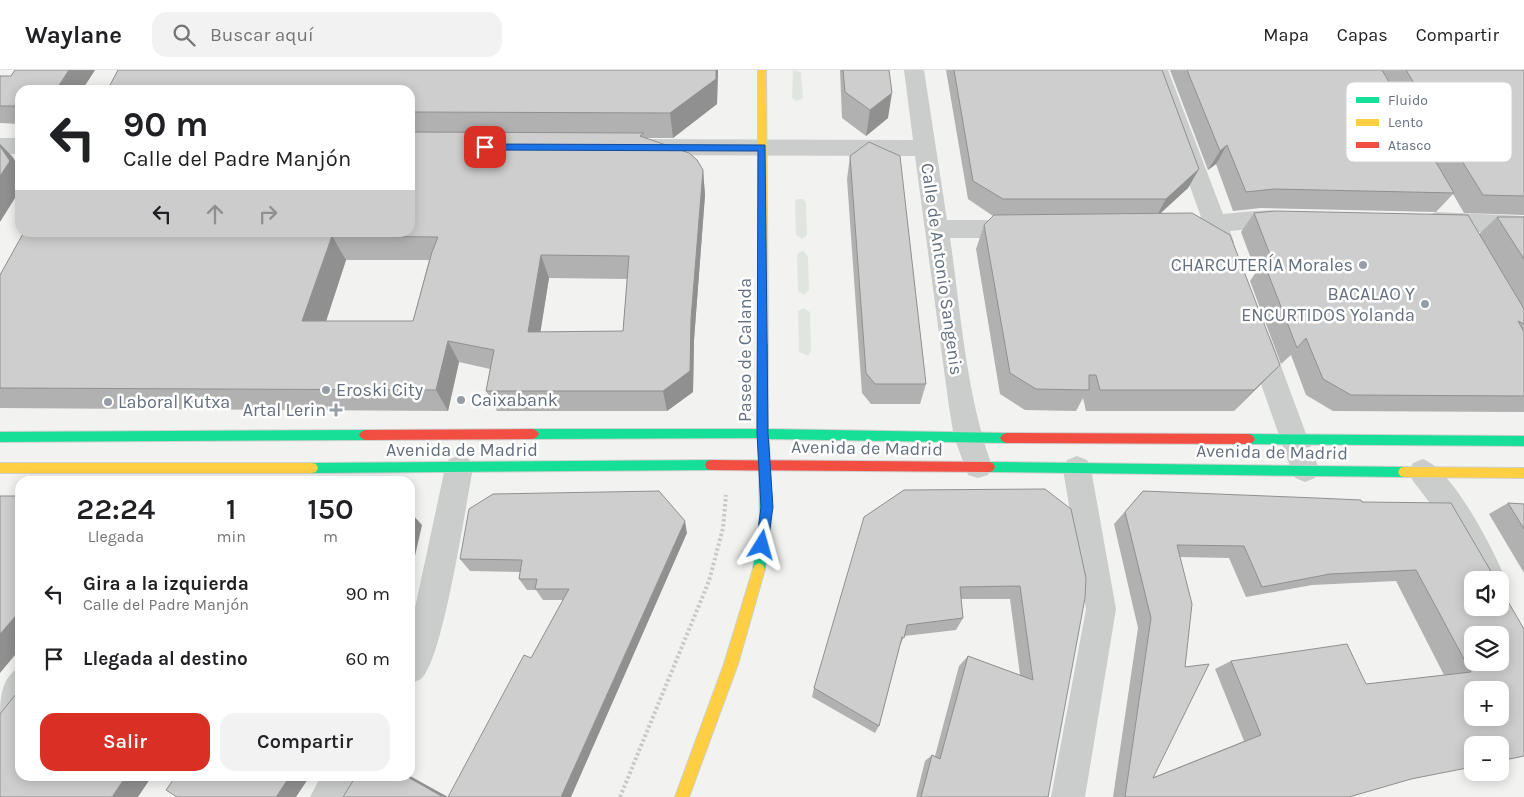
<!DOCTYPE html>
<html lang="es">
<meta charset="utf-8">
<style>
body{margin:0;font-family:Karla,sans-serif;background:#f2f2f2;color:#202124;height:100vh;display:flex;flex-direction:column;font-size:19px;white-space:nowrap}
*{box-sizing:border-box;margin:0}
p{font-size:16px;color:#757577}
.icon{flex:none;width:28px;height:28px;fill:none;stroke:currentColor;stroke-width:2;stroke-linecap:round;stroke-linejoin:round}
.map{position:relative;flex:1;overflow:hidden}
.sheet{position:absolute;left:15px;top:406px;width:400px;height:305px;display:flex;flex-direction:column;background:#fff;border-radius:15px;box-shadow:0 2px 12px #0003}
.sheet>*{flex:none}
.guide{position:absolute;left:15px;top:15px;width:400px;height:152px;border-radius:15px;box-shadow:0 2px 12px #0003;background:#fff;color:#202124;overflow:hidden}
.fabs{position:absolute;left:1464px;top:501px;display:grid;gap:10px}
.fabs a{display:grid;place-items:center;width:45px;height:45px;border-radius:10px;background:#fff;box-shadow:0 2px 12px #0003;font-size:25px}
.pin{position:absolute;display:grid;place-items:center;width:42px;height:42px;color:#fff;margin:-21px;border-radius:10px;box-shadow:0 2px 8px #0006}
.me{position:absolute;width:55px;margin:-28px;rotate:8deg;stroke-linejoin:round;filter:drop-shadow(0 0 4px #0008)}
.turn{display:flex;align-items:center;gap:18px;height:105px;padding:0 25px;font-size:22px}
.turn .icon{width:65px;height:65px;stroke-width:2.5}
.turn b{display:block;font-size:35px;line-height:42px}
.lanes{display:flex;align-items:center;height:48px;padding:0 25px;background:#0003;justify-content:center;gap:25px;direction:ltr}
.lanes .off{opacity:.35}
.eta{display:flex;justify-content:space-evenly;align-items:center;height:85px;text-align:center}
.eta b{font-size:30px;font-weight:600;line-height:35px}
.cta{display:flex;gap:10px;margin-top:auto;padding:10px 25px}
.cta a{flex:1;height:58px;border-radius:15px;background:#d93025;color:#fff;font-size:20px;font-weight:600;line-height:58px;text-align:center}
.cta a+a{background:#f2f2f2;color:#202124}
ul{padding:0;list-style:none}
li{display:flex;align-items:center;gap:15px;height:65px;padding:0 25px}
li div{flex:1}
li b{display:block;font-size:19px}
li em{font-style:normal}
header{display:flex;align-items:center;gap:30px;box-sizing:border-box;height:70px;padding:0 25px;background:#fff;border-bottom:1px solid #e0e0e0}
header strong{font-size:24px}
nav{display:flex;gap:28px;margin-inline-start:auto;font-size:18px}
.search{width:350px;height:45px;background:#f2f2f2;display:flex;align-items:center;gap:12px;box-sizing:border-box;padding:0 18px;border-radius:15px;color:#757577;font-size:19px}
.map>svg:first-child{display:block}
</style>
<header>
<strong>Waylane</strong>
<div class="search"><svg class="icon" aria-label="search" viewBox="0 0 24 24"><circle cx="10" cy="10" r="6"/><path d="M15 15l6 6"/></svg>Buscar aquí</div>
<nav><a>Mapa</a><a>Capas</a><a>Compartir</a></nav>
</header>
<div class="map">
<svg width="1524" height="727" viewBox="0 0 1524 727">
<rect width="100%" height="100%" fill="#f2f3f0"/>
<path fill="#e1e5df" d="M793,0L801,2L803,28L797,31L792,28Z
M797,129H803L806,133L807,165L802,169L796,165L795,132Z
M803,181L808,186L809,220L804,225L798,221L797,186L799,182Z
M803,238L810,242L811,281L808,286L799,282L798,241Z"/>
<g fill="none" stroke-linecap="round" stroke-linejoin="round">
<defs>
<path id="fast" d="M763,269L768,273V359L1006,363L1010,365L1012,368L1010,371L1006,373L769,369C771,413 774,455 765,499L763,503L759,505L755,503L753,499L760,448L758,368L533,369L529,367L527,364L529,361L533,359H757L758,273Z
M365,360L369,362L371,365L369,368L365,370L0,372V362Z
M1249,364L1524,366V376L1249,374L1245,372L1243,369L1245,366Z
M711,390L715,391L717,395L715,399L711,400L312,403L308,402L306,398L308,394L312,393Z
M989,392L1404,397L1408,398L1410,402L1408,406L1404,407L989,402L985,401L983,397L985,393Z"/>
<path id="slow" d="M758,0H766L768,273L763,277L758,273Z
M0,393H312L316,394L318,398L316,402L312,403H0Z
M1404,397L1524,398V408L1404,407L1400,406L1398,402L1400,398Z
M759,493L763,495L765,499L738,594L689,727H675L724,594L753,499L755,495Z"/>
<path id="jam" d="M533,359L537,361L539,364L537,367L533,369L365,370L361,368L359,365L361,362L365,360Z
M1006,363L1249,364L1253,366L1255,369L1253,372L1249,374L1006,373L1002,371L1000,368L1002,365Z
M711,390L989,392L993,393L995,397L993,401L989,402L711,400L707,399L705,395L707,391Z"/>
</defs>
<use href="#fast" stroke="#cecfcf" stroke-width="2"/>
<use href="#slow" stroke="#cecfcf" stroke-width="2"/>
<use href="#jam" stroke="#cecfcf" stroke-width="2"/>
<path stroke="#c8c8c9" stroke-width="4" stroke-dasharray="2.5 2.5" stroke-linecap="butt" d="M620,727L709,511L723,458L726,425"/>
<path fill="#cbcccc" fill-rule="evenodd" d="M904,0H924L947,150H1021L1029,153L1033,159L1029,165L1021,168H950C961,243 966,324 992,396L988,405L978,408L968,405L954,367L949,337L915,86L636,85L628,82L625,77L628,72L636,69L913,70Z
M1148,0H1168L1223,144C1246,142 1271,137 1293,144L1297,150L1293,156L1285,159L1261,158L1230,161L1234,172L1230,178L1222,181L1214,178L1207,163L1176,167L1168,164L1164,158L1168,152L1201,147Z
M0,68H20V84H0Z
M1436,142L1524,146V164L1436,160L1428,157L1424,151L1428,145Z
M1258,259L1267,262L1271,269L1319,399L1315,408L1305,412L1295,408L1291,399L1245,269L1249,262Z
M459,386L469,389L473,398C466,433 443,591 421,609C418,611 413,612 410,613V561L445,398L449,389Z
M1077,386L1087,390L1091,399L1116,539L1085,727H1051L1086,539L1063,399L1067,390Z
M1423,389C1454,401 1493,479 1506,510L1502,520L1500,521V510H1475L1442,449L1413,411L1409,402L1413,393Z
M20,597C20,622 27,643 0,654C0,629 0,608 20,597Z
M321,706H358L347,727H310Z"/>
<use href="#fast" fill="#16e098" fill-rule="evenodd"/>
<use href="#slow" fill="#ffcf43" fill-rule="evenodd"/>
<use href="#jam" fill="#f24e42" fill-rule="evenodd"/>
</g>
<path fill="#b0b1b0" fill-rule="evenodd" d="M15,0H95L82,20H20V54L0,53V6H11Z
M118,0H718L717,34L673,68H645L689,83L697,90L703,100L705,125L694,270L693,322L667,341H497L486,321L490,299L459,292L448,341L0,338V205L24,162H410V20H111L109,17ZM346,190H429L413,251H326ZM549,208L627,209L623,261L540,262Z
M840,0H889L888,48L866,66L842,48Z
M946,0H1162L1199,99L1188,118L1160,144L1280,295L1234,341H1086L1083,328L1076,341L1025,340L1000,324L976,179L984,155L993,146L968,129Z
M1170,0H1524V145L1464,143L1453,124L1436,142L1261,138L1233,141L1216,94L1208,100Z
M850,86L926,314L920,334H871L862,323L847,109Z
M1254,143L1479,164L1497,147H1524V342L1333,341L1306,325L1291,285L1281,294L1250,211L1256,202L1241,162Z
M1045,419L1048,727H916L925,691L932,685L935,686L959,596L968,586L1020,605L1010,529H961L963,548L956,560L904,566L900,576L879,656L875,663L812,627L814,618Z
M1143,421L1362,432L1524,559L1411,709L1349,727H1113L1138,558L1114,454ZM1180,487L1229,488L1246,527L1312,515L1396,511L1444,605L1366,614L1231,591L1215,599L1244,671L1154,707Z
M1508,433L1524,434V503L1489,444Z
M687,463L531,588L563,530H543L536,520H527L519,509L520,502L470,501L460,489Z"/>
<path fill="#909090" d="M69,0H95L82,20H56Z
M716,0H718L717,34L673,68L670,43Z
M892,23L888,48L866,66L870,40Z
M0,74L12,86L20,98V120L0,152Z
M1227,75L1216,94L1208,100L1220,81Z
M1199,99L1188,118L1156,147L1166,129Z
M703,100L705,125L694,270L693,322L667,341L663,321L691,249Z
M332,166L346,190L319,273L302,251Z
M541,185L549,208L537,284L528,262Z
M448,271L459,292L448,341L436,320Z
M1280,295L1234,341L1254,320Z
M411,443L422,455L410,508V449Z
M685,451L687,463L571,727H561Z
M20,541V579L0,603V564Z
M126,706H152L138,727H112Z
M290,706H310L296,727H276Z
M406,706H410L448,727H443Z"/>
<path fill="#cdcecd" stroke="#909090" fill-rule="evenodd" d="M15,0H69L56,20H20V36H0V6H11Z
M118,0H716V9L670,43L410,42V20H113L109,17Z
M843,0H889L892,23L870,40L845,22Z
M954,0H1162L1199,99L1166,129H1003L973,111Z
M1187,0H1382L1454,123L1274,119L1246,122L1227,75L1220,81Z
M1406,0H1524V126L1483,125Z
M410,62L644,63L640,66L689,83L697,90L703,100L691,249L690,301L663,321H486L494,280L448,271L436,320L0,318V205L24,162H410ZM332,166L438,167L432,182L413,251H302ZM541,185L629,186L623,261L528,262Z
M869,72L900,86L926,314H875L866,303L850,86Z
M0,76L10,91L0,106Z
M1275,141L1468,145L1524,239V254L1518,251L1524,262V326L1351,325L1323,309L1306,268L1297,278L1264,193L1276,200L1254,143Z
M1192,143L1230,165L1280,295L1254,320H1100L1096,305H1089V320L1036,319L1010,303L984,155L994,145Z
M1497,147H1524V189Z
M1045,419L1071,439L1086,508L1085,528L1048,727H921L932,685L940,689L968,586L1033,610L1020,516L960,517L963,548L907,555L904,568L902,567L879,656L814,618L864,447L904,420Z
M659,421L685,451L561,727H448L524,585L531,588L569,519H535L537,509H519L522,490L460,489L469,439L493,424Z
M1143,421L1316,428L1361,430L1362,432L1451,433L1496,510H1472V538H1500V518L1524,559V686L1500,691V675H1472V697L1411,709L1349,727H1125L1151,548L1125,442ZM1177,475L1244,476L1262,517L1330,504L1416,500L1471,602L1366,614L1347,574L1231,591L1261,665L1153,708L1209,594L1185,597L1192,534ZM1472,565H1500V592H1472ZM1472,620H1500V648H1472Z
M0,426H20V541L0,564Z
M1508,433L1524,434V459Z
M20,619V706H126L112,727H0V644Z
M176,706H290L276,727H177L166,720Z
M356,706H406L443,727H343Z"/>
<path fill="#1a73e8" stroke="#114b97" d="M485,74L765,75L768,363L773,437L767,479L762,481L756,475L761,437L757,363L758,81L485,80L481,77Z"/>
<g fill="#969da7" stroke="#fff" stroke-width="2">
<circle cx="1363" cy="195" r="5"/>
<circle cx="1425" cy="234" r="5"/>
<circle cx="326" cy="320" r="5"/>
<circle cx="461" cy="330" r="5"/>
<circle cx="108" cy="332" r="5"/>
<path d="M333.5 332.5h5v5h5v5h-5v5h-5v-5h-5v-5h5z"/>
</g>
<g text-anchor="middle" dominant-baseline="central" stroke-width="5" stroke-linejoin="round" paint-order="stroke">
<g font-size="18" fill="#646f7f" stroke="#fff" text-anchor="end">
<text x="1353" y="195">CHARCUTERÍA Morales</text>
<text x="1415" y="224">BACALAO Y<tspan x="1415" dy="21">ENCURTIDOS Yolanda</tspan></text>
<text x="336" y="320" text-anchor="start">Eroski City</text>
<text x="471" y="330" text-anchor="start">Caixabank</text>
<text x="118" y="332" text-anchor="start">Laboral Kutxa</text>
<text x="326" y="340">Artal Lerin</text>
</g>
<g font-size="18" fill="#646f7f" stroke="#fff">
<text transform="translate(942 199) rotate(82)">Calle de Antonio Sangenis</text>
<text transform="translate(745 280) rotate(-90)">Paseo de Calanda</text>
<text transform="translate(867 378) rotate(1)">Avenida de Madrid</text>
<text x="462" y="380">Avenida de Madrid</text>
<text transform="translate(1272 382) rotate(1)">Avenida de Madrid</text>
</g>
</g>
<rect x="1346" y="12" width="166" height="80" rx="8" fill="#fff" stroke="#d0d4d9" stroke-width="1"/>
<rect x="1356" y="27" width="23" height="6" fill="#16e098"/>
<rect x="1356" y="49" width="23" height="7" fill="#ffcf43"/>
<rect x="1356" y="72" width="23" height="6" fill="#f24e42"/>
<g font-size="14" fill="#646f7f">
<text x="1388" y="35">Fluido</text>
<text x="1388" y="57">Lento</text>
<text x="1388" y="80">Atasco</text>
</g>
</svg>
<div class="fabs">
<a><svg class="icon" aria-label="sound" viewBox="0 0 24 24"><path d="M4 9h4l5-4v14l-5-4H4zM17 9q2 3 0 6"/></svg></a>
<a><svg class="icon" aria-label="layers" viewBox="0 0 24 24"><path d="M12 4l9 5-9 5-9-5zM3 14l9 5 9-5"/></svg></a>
<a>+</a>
<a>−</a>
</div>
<div class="pin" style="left:485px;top:77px;background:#d93025"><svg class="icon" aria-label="arrive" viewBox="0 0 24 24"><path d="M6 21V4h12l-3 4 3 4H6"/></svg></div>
<svg class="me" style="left:762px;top:475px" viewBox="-20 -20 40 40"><path d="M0-17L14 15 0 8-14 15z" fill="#1a73e8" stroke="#fff" stroke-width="4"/></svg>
<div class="guide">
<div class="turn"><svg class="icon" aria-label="left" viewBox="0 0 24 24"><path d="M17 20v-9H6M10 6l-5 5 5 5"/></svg><div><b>90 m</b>Calle del Padre Manjón</div></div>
<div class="lanes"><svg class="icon" aria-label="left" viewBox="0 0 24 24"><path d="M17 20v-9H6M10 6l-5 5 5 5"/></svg><svg class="icon off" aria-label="ahead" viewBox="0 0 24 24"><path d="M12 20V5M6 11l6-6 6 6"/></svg><svg class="icon off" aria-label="right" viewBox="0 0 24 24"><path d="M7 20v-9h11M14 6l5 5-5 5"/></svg></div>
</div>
<section class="sheet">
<div class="eta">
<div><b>22:24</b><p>Llegada</p></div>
<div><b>1</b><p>min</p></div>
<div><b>150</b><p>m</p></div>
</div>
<ul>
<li><svg class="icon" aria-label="left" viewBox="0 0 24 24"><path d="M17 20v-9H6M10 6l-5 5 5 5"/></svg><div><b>Gira a la izquierda</b><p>Calle del Padre Manjón</p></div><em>90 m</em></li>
<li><svg class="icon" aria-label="arrive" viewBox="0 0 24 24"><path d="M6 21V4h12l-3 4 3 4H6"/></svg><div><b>Llegada al destino</b></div><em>60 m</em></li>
</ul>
<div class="cta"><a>Salir</a><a>Compartir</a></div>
</section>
</div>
